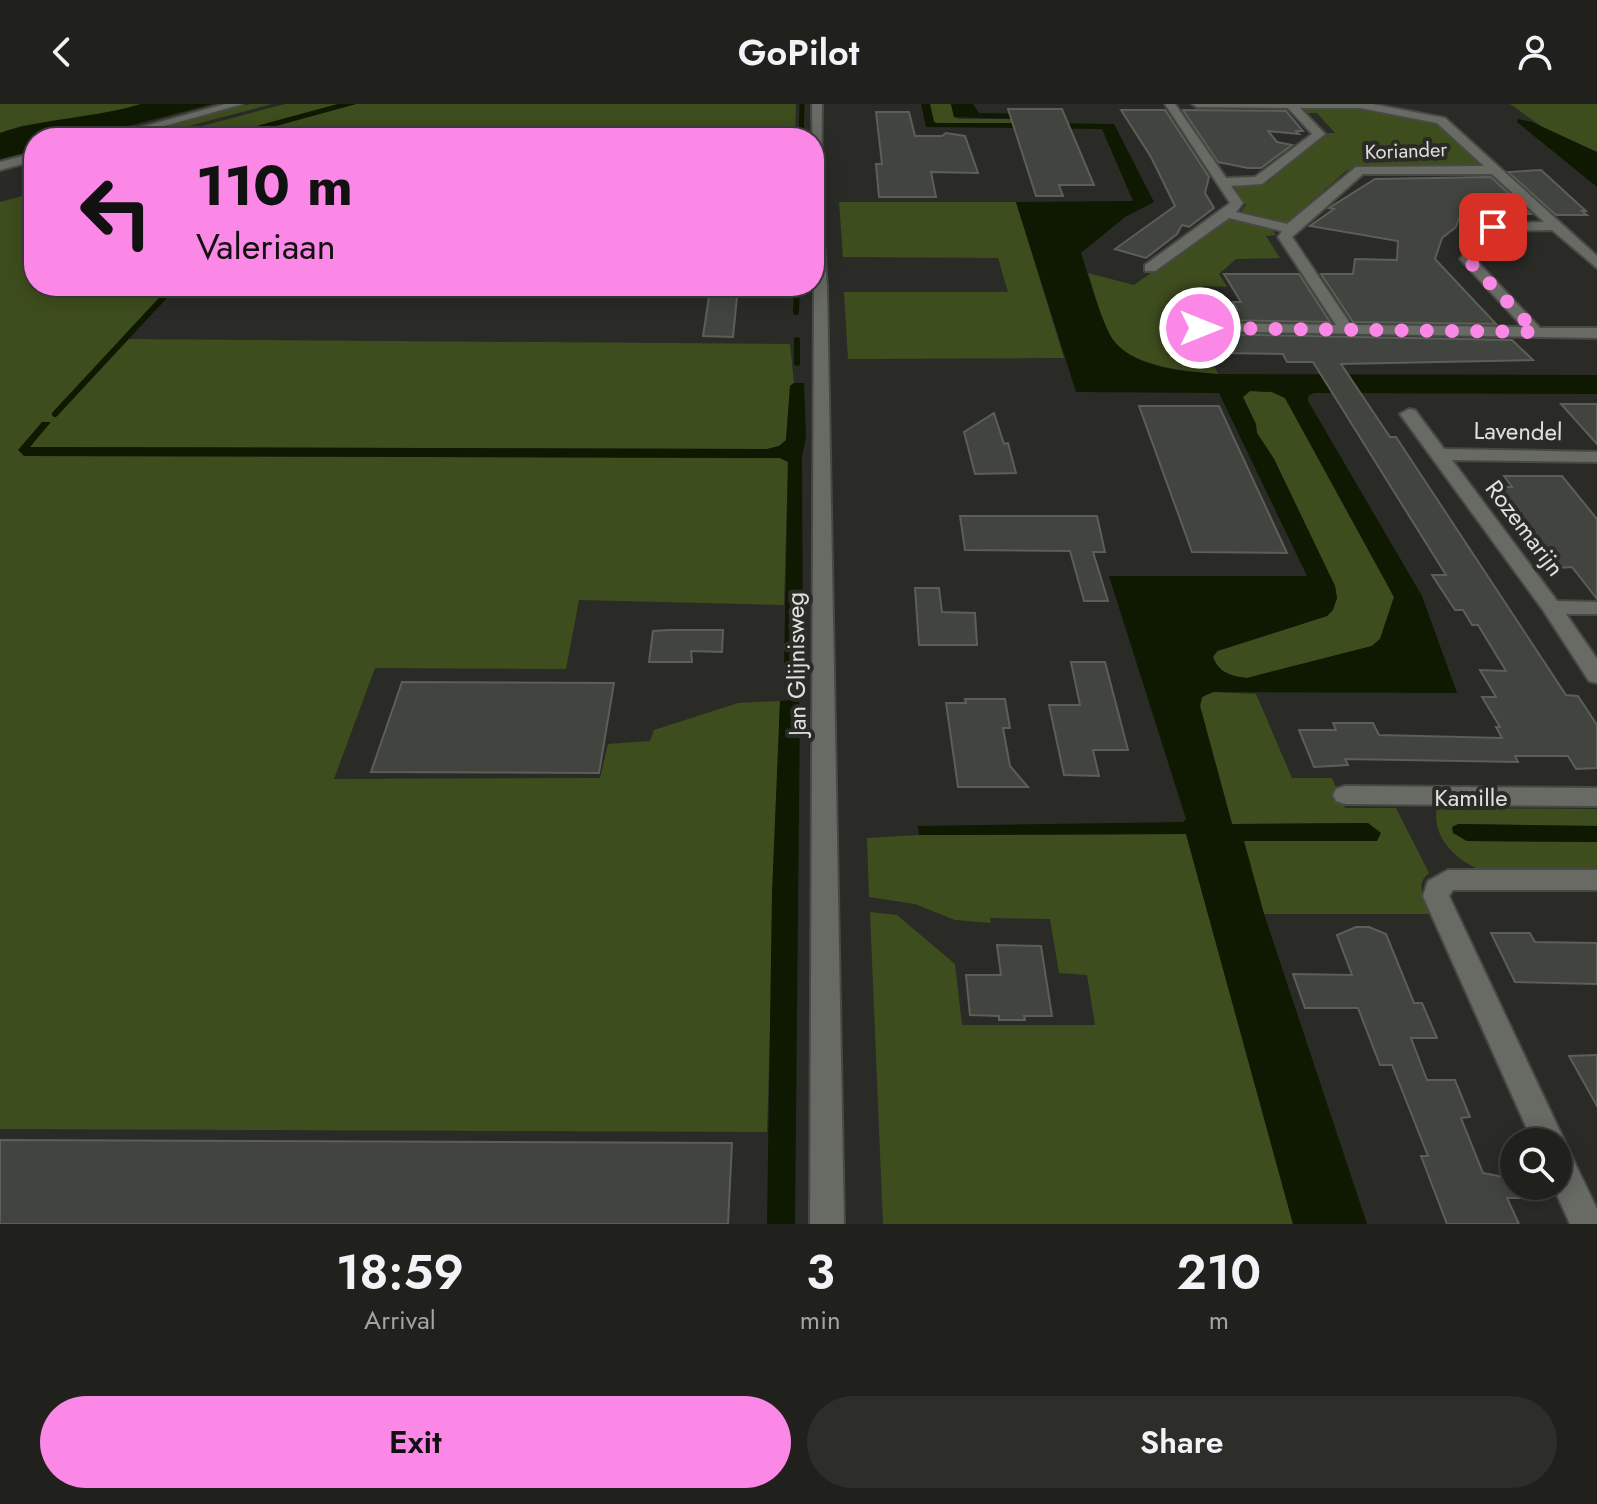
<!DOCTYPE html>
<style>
body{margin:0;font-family:Jost,sans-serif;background:#2d2d2a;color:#f1f3f6;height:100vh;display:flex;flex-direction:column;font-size:30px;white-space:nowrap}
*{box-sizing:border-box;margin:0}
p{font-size:26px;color:#a2a3a4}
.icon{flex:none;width:44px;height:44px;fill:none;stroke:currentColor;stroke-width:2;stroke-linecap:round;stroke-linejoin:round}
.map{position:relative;height:1120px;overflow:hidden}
.details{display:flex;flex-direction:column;background:#20201d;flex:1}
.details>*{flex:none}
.guide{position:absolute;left:24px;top:24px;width:800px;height:168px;border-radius:32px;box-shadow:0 4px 20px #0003,0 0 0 2px #3d3e3b;background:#fb87e6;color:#111;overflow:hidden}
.fabs{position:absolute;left:1500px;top:1024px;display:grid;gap:16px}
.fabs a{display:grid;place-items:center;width:72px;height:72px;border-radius:50%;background:#20201d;box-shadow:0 4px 20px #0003,0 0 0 2px #3d3e3b;font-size:40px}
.pin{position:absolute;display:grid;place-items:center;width:68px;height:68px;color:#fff;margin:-34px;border-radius:16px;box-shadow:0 4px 12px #0006}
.me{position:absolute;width:88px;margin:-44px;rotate:90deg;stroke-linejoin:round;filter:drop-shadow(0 0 6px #0008)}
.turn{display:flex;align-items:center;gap:28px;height:168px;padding:0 40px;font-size:36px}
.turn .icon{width:104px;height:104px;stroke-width:2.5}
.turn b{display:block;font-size:56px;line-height:68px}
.eta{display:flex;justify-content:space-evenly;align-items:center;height:136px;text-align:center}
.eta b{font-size:48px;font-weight:600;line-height:56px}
.primary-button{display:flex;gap:16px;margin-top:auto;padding:16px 40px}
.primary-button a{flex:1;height:92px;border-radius:48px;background:#fb87e6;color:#111;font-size:32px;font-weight:600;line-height:92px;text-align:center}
.primary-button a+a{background:#2d2d2a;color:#f1f3f6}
header{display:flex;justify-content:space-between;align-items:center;height:104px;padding:0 40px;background:#20201d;font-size:36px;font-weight:600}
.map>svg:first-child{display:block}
</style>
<header><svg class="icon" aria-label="back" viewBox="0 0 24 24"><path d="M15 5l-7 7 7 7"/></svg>GoPilot<svg class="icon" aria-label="person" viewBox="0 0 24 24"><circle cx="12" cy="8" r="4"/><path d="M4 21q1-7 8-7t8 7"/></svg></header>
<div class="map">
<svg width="1597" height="1120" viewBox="0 0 1597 1120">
<rect width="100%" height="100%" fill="#2a2b27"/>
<path fill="#3e4d1d" d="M0,0H141L106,10L21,22L0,29Z
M250,0H272L144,34H121Z
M285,0H338L212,34H157Z
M356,0H796L795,34H232Z
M930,0H951L954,13L958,15H1015L1016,19H937L934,18Z
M1510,0H1597V48L1551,29Z
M1302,3H1360L1436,18L1485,60L1480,63H1358L1346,67L1285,121L1253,113L1241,106L1246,101L1235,84L1239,80L1267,79L1325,29H1335L1317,9H1307Z
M34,89V182H174L127,235L790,240L794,279L790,282L786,337L779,342L767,345L29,343L43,318L24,352L780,354L788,358L784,501L579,496L566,565L375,564L334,675L600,674L608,640L650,637L654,626L738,599L780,597L767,1028L0,1025V98Z
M839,98H1016L1064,254L848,255L844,188H1008L998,154L843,153Z
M1225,116H1239L1272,125L1276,131L1266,132L1280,154L1236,155L1219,170L1227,183L1204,182L1184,200L1218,270C1189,268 1129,262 1112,235C1101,216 1095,189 1088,169L1134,181Z
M1250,287L1272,288L1285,294L1394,493L1380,535L1372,542L1247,574C1231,572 1219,569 1213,553L1218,547L1327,512L1337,495L1335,482L1274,355L1257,329L1243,293Z
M1213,588L1256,590L1292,674H1332L1345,704H1396L1429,769C1414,781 1425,795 1431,810H1264L1243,736L1377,737L1368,719L1232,720L1200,602L1202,593Z
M1437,704L1597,705V722L1458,720L1467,737L1597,738V767C1575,767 1495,771 1479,765C1455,756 1431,731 1437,704Z
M1186,730L1293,1120H883L870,808L897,811L955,860L962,921H1095L1087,871L1059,869L1050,815L990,814L991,819L955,816L915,800L869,793L867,734L919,731Z"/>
<path fill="#0f1800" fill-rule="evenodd" d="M141,0H212L82,34H34V46L0,55V29C44,14 95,14 141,0Z
M338,0H356L232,34H212Z
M921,0H930L934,18L937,19H1016L1015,15L954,13L951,0H973L979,9L1025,10L1036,19L1114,20L1154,98L1125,113L1081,149C1088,170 1102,221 1114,237C1135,264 1186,268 1218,270L1597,271V290L1314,289L1308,292V297L1422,492L1457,589L1213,588L1202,593L1200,602L1232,720L1368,719L1381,729L1377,737H1244L1264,810L1367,1120H1293L1186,730L919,731L918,722L1183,718L1186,715L1109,472H1307L1219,289L1076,288L1016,98L1133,97L1102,25L926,23ZM1250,287L1272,288L1285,294L1394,493L1380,535L1372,542L1247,574C1231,572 1219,569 1213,553L1217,547L1327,512L1333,506L1337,494L1335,482L1274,355L1257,329L1256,320L1243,293Z
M1518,15L1532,18L1597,48V83L1517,18Z
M794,279H804L806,333L802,353L803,555L799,561L784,564L788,358L780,354L24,352L18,346L42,318H51L30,343L767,345L779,342L786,336L790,282Z
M797,595L800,600L795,1120H767L772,788L780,597Z
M1458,720L1597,722V738L1467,737L1453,729L1452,723Z"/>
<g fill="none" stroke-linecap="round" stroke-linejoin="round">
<path stroke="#0f1800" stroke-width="5" d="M801,34L802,0"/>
<path stroke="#0f1800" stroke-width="6" d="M796,208L797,182
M797,236V259
M55,310L174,182"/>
</g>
<path fill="#42443f" stroke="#5c5e58" stroke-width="2" d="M1008,5H1062L1094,81H1059L1063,92H1036Z
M1121,6H1165L1209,73L1205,89L1214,104L1189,123L1182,121L1177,130L1146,154L1115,145L1175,102L1151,53Z
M1183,6L1286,7L1303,27H1296L1299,30L1268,27L1277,38L1292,41L1261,64H1248L1218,58Z
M876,8H909L915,32H942L946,29L965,32L978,69L931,68L936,93H879L876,60H882Z
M1541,66L1586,107H1582L1587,111H1556L1508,68Z
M1491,73L1531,110H1488L1497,117L1486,118L1459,114L1456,123L1442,134L1435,155L1496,220L1353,218L1321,170H1353L1355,155L1397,156L1398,137L1310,122L1334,105L1329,104L1375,75Z
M1224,170H1299L1330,218L1200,216L1190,196L1237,205L1233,198H1241Z
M709,193H737L733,233L703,232Z
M1206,230L1512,236L1533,256L1341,260L1390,333H1396L1566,591L1578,592L1597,621V664L1576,665L1568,652H1515L1518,658L1345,655L1348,661L1314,663L1299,626H1336L1333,619H1373L1379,631L1502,634L1496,623H1500L1482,593H1496L1480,566L1506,567L1478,521H1472L1463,506H1455L1432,471H1446L1313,258H1287L1283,250L1215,249Z
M1561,300H1597V340Z
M1139,302H1219L1287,449L1192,448Z
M994,309L1004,340L1008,339L1016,369L975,370L964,328Z
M1504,372H1562L1597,415V495L1572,463L1559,464L1499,383H1512Z
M960,412H1097L1105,448H1093L1108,497H1084L1070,447L965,446Z
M915,484H939L942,508L975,509L977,541H919Z
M669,526H723L722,548L691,547L692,558H649L653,527Z
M1071,558H1105L1128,646H1093L1099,672L1064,671L1049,601H1080Z
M402,578L614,579L599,669L371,668Z
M965,595H1005L1010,624H1003L1010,662L1028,683H958L946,599H966Z
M1356,823H1369L1386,830L1414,899H1422L1437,934H1411L1427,976H1455L1470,1013L1461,1014L1483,1069L1514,1075V1082H1543L1542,1094H1507L1519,1120H1447L1421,1052H1428L1392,961H1380L1358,904H1305L1293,870L1352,871L1337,831Z
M1491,829H1530L1535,838L1597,839V880L1515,878Z
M997,841L1041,842L1052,912H1024L1025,916H999V912L970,911L966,871H1001Z
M1597,951V1002L1569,952Z
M0,1036L732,1039L728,1120H0Z"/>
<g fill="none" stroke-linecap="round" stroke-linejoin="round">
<defs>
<path id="minor" d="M1165,0H1175L1226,74L1255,73L1312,30L1288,4L1197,3L1192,0H1372L1445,14L1597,152V164L1552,126L1497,127L1475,155L1540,224H1597V234L1195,227L1192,224L1200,219L1336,221L1278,133L1282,127L1229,114L1155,167H1145V161L1230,99ZM1300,4H1360L1437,19L1484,62L1356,63L1287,120L1236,108L1243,99L1231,82L1262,80L1325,30ZM1363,70H1492L1544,118L1488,120L1460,155L1523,223L1351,221L1292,133Z
M1409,305L1415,306L1444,345L1597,348V358L1452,356L1557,497L1597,498V510H1566L1597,555V579L1589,577L1543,506L1400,310Z
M1345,682L1597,684V702L1345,700L1336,697L1333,691L1336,685Z
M1448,766H1597V786H1453L1449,792L1565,1038L1562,1044L1569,1047L1597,1105V1120H1570L1553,1082H1558V1038H1533L1423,792L1428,777Z"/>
<path id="tertiary" d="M812,0H822L821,97L827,183L844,1120H810L814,182Z"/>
<path id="secondary" d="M225,0H243L121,34H102Z
M34,49V57L0,66V58Z"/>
</defs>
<use href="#minor" stroke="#484946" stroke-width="4"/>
<use href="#tertiary" stroke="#484946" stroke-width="4"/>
<use href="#secondary" stroke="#484946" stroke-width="4"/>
<use href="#minor" fill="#686a64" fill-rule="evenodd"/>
<use href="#tertiary" fill="#686a64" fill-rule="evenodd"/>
<use href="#secondary" fill="#686a64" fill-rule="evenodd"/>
</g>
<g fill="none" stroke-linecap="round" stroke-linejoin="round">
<path stroke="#fb87e6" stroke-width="14" stroke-dasharray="0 25.2" d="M1200,224L1536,228L1467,155L1493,123"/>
</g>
<g text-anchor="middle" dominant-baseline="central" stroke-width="8" stroke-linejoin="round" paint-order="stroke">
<g font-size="20" fill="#e0e1de" stroke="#2a2b27">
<text transform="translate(1406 47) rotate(-2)">Koriander</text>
</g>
<g font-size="24" fill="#e0e1de" stroke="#2a2b27">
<text transform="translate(1518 327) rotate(1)">Lavendel</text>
<text transform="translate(1525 424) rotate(53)">Rozemarijn</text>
<text transform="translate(796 560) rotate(-91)">Jan Glijnisweg</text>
<text x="1471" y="693">Kamille</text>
</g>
</g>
</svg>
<div class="fabs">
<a><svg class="icon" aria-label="search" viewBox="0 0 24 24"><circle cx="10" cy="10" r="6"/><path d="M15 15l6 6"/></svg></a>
</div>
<div class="pin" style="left:1493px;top:123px;background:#d93025"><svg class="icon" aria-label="arrive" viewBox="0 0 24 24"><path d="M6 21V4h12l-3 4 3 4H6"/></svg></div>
<svg class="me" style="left:1200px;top:224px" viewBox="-20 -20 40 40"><circle r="17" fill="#fb87e6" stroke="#fff" stroke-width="3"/><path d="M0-11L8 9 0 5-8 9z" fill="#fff"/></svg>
<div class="guide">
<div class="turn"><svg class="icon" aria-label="left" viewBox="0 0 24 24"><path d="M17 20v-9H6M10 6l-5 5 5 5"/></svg><div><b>110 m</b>Valeriaan</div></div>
</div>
</div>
<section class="details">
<div class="eta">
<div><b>18:59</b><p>Arrival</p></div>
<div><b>3</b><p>min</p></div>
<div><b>210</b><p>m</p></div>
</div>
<div class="primary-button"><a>Exit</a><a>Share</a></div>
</section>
